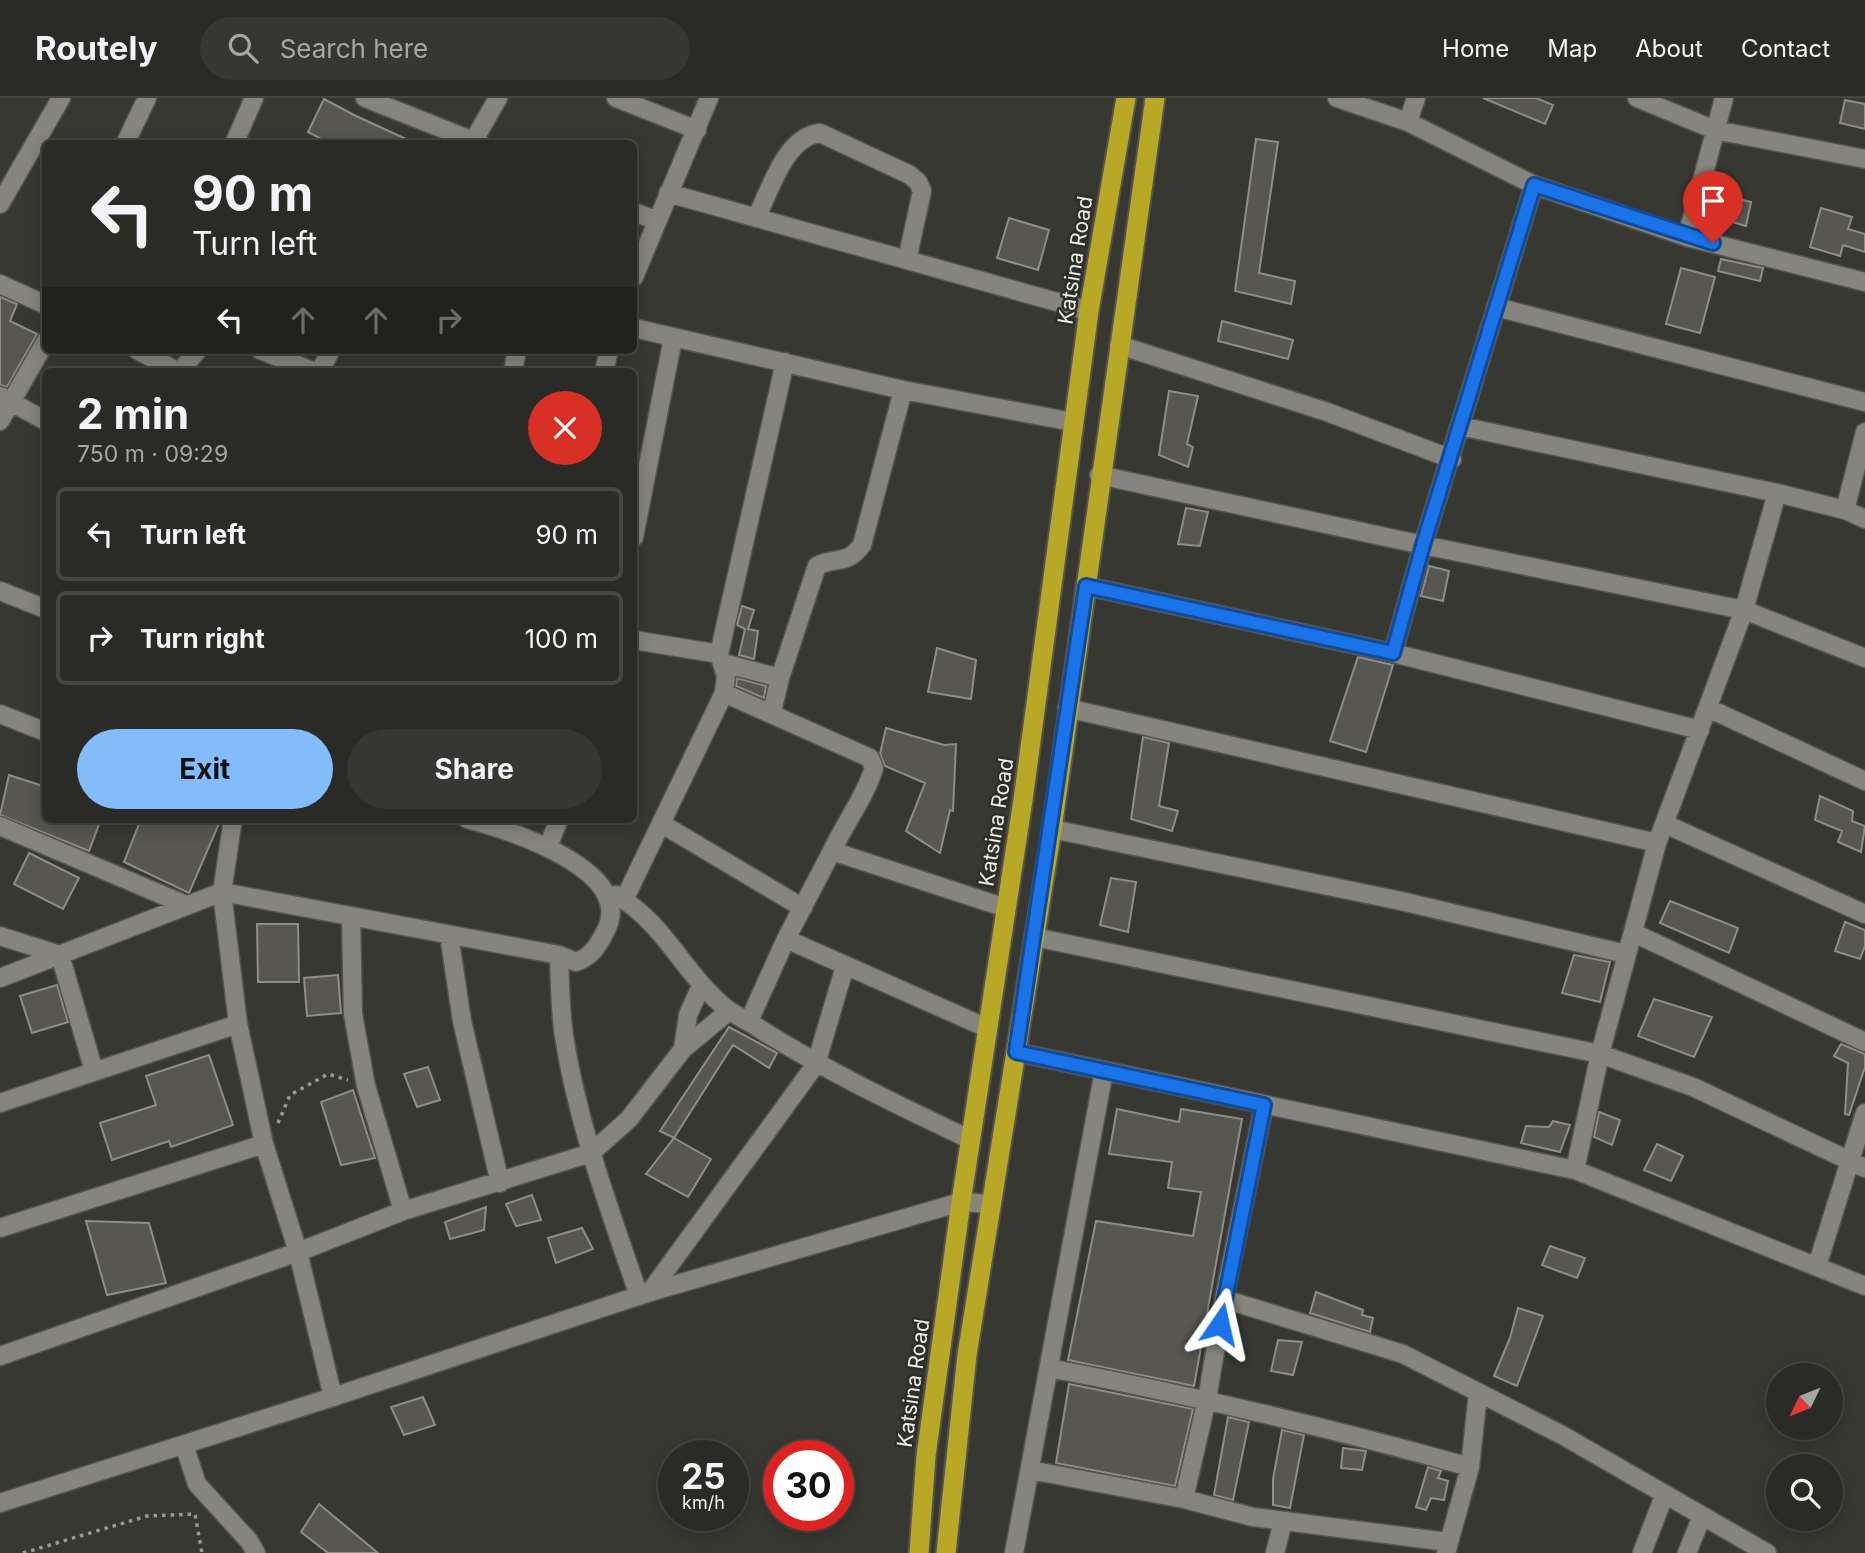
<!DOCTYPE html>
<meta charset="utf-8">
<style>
body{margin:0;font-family:Inter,sans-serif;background:#363632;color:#f1f3f6;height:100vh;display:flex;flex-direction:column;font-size:26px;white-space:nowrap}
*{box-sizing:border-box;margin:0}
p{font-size:23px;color:#a5a7a7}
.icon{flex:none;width:38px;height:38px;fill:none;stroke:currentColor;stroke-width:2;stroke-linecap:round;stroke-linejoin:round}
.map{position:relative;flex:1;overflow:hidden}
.side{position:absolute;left:42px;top:270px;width:595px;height:455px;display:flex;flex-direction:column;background:#2a2a26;border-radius:10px;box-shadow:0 4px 18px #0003,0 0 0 2px #464643}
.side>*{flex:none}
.hud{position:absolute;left:42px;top:42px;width:595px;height:214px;border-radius:10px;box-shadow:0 4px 18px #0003,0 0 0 2px #464643;background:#2a2a26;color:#f1f3f6;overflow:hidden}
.needle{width:46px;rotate:227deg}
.tools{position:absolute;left:1766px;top:1265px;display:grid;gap:14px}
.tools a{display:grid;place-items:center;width:77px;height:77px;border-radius:50%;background:#2a2a26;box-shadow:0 4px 18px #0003,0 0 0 2px #464643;font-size:35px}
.speed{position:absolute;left:658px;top:1342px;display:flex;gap:14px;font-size:35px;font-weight:700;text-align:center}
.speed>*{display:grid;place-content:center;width:91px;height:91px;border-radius:50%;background:#2a2a26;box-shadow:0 4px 18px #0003,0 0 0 2px #464643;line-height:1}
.speed small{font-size:18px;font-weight:400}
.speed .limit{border:10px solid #d22;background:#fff;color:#111}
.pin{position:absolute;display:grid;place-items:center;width:60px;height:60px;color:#fff;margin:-72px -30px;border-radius:50% 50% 50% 0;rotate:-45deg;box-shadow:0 0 7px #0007}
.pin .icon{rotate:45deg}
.me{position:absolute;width:77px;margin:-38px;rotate:11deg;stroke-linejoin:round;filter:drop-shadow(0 0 5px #0008)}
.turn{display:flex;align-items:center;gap:24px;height:147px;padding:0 35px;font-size:32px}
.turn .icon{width:91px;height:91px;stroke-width:2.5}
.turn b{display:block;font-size:49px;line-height:60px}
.lanes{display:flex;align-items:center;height:66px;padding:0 35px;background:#0003;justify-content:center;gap:35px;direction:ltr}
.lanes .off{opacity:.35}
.round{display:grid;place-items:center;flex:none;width:74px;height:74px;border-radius:37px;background:#363632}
.summary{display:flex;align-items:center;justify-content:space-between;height:119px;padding:0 35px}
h1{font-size:42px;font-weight:700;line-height:52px}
.action{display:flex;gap:14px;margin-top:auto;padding:14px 35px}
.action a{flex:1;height:80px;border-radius:42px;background:#83bcfb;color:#111;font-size:28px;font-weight:700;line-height:80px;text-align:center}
.action a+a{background:#363632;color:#f1f3f6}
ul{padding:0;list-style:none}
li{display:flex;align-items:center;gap:21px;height:94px;margin:0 14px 10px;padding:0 21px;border:4px solid #464643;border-radius:10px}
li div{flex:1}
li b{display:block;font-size:26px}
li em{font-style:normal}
header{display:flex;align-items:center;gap:42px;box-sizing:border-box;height:98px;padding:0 35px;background:#2a2a26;border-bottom:2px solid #464643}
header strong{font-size:33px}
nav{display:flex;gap:38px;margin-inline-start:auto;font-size:24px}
.search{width:490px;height:63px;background:#363632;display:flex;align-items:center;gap:18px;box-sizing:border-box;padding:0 24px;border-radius:38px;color:#a5a7a7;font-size:26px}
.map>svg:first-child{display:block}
</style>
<header>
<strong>Routely</strong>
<div class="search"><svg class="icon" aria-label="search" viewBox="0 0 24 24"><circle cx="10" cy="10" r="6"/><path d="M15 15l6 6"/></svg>Search here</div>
<nav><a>Home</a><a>Map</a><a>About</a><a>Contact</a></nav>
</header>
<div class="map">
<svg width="1865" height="1455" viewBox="0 0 1865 1455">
<rect width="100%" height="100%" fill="#383832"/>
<path fill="#575650" stroke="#8e8d86" stroke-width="2" d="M1483,0H1536L1553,7L1545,26Z
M324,1L356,18L417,46H331L308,34Z
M1845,2L1865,6V31L1840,25Z
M1256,41L1278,44L1259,175L1295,183L1291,206L1235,193Z
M1713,85L1729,89L1727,98L1751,104L1746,128L1705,116Z
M1821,110L1852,119L1848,131L1865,136V154L1843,147L1840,158L1810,149Z
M1009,120L1049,132L1038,172L997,160Z
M1721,161L1763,170L1760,183L1718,173Z
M1681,170L1715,179L1700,235L1666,226Z
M0,199L17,206L10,223L37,236L7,289L0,287Z
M1222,223L1293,242L1288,261L1218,243Z
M1169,293L1198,298L1187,346L1193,349L1188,369L1159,357Z
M1186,410L1208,414L1200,448L1178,446Z
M1429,468L1449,473L1443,503L1421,498Z
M742,508L754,512L748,531L758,533L754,561L739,557L745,531L737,527Z
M937,550L976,562L971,601L928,594Z
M1358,559L1393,567L1366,654L1330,643Z
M737,580L766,588L764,600L736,588Z
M886,630L944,647L956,646L953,713L950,712L940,755L906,733L925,685L885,668L880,656Z
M1143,639L1169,645L1159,708L1178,713L1172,733L1131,721Z
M9,677L46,689V722L101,721L89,753L0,717Z
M1820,698L1853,713L1852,723L1865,728L1861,754L1838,744L1842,733L1815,722Z
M141,721H221L189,795L124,764Z
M29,755L79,780L63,811L14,786Z
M1111,780L1136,784L1128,834L1100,827Z
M1670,803L1738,830L1729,855L1660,825Z
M1845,824L1865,832V848L1860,861L1835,853Z
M257,826H298L299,884H258Z
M1574,857L1610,864L1600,904L1562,895Z
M338,877L341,915L307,918L304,880Z
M57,887L68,924L32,935L20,898Z
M1654,901L1712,919L1694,959L1638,938Z
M729,929L777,955L769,970L733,947L674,1040L660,1033Z
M1841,946L1865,956V969L1849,1017L1845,1016L1848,965L1834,958Z
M209,957L233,1027L171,1049L169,1043L112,1062L100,1025L156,1007L146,978Z
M428,969L440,1002L417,1009L404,976Z
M353,992L375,1060L341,1067L321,1004Z
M1117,1011L1179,1024L1181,1011L1242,1021L1194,1288L1068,1262L1096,1123L1193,1138L1201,1094L1168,1090L1172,1064L1109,1056Z
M1599,1014L1620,1022L1612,1047L1594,1039Z
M1553,1023L1570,1027L1560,1054L1521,1045L1526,1028L1549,1029Z
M674,1040L711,1061L688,1099L646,1076Z
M1657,1046L1683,1058L1671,1083L1644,1072Z
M532,1097L541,1122L516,1128L506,1106Z
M486,1109L484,1132L450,1141L445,1124Z
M86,1123L149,1125L166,1185L107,1197Z
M582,1130L593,1151L556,1165L548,1140Z
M1550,1148L1585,1160L1577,1180L1542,1167Z
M1316,1194L1363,1212L1362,1217L1373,1220L1370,1234L1310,1215Z
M1518,1210L1543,1218L1517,1288L1494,1278L1510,1240Z
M1278,1242L1302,1244L1293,1277L1271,1273Z
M1069,1286L1193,1311L1175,1388L1056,1365Z
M423,1299L435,1327L404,1337L391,1309Z
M1228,1319L1249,1324L1233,1402L1214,1397Z
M1282,1332L1304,1337L1290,1410L1273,1407V1381Z
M1343,1350L1366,1353L1362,1372L1341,1370Z
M1428,1369L1441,1373L1438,1380L1448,1383L1444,1402L1431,1400L1426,1412L1416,1409Z
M319,1406L378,1455H328L301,1434Z"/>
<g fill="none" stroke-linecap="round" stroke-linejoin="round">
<defs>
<path id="minor" d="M365,0L481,46
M616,0L697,32
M1337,0L1408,24L1534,87L1687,139L1865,184
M1637,0L1715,32L1865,61
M1408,24L1416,0
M474,42L498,0
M125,46L147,0
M234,46L254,0
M668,95L1089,213
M0,106L61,0
M634,114L655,122
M756,120C771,91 785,39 820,35L910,77L918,84L922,93L907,162
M1687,139L1724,0
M634,179L709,0
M0,186L46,207
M1496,209L1865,304
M634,230L903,292L1073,324
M1119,247L1327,314L1452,361
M137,252L177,273
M260,252L313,273
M180,273L198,252
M320,273L331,252
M513,273L517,252
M604,273L609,252
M0,298L46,323
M0,323L46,243
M1460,328L1777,395L1845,412L1865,421
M1099,377L1423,447L1744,512L1865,560
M1845,412L1865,334
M634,439L673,240
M1086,488L1393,555L1700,632
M0,493L46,511
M634,542L719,556
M1393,555L1423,447L1534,87
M723,565L780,580
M724,595L870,660L874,670C865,699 845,725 832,753L1006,810
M1067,610L1657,745
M1708,610L1865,683
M772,614L780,580L817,468C837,458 846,468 862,447L903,292
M0,616L46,634
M662,726L803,810
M1665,726L1865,816
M0,728L186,807
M1052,731L1401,803L1626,856
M548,749L559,721
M616,797C665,825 684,877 727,911C738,919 752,925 763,933C830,975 900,1008 971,1042
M624,802L724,595L726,578L719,556L785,264
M351,818L353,916L366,988L403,1113
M1634,835L1865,944
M449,837L462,923L500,1085
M0,838L60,857
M1034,839L1600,956L1693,989L1865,1070
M786,841L987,930
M60,857L94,973
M559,857C560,884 560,912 564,938C578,1028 610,1112 639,1198
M0,880L222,794L233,721
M749,923L786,841L832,753
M683,951L688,917L701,888
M1016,954L1575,1072L1865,1188
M0,1005L238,926
M1264,1007L1224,1201L1403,1256L1562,1337L1767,1455
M1575,1072L1600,956L1657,745L1744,512L1777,395
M0,1130L264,1046
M1817,1168L1865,1015
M650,1194L816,966L845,868
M0,1258L298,1154L403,1113L591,1055L629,1021L683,951L729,913
M1049,1270C1191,1297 1330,1330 1470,1369
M333,1299L298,1154L264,1046L238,926L222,794L559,857L576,864C591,859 598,848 605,834C639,773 509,732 467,721
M184,1347L197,1386L249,1443L256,1455
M1030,1372L1184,1401L1253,1419L1448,1444
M1184,1401L1207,1301L1224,1201
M1014,1455L1104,973
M1275,1455L1283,1423
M1446,1455L1470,1369L1478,1295
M1642,1455L1664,1398
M1687,1455L1702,1418"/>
<path id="secondary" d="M0,1405L333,1299L650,1194L961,1104L992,1106"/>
<path id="trunk" d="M919,1455L926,1358L961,1104L1023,702L1089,213L1126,0
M946,1455L967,1257L1052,731L1155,0"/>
</defs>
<use href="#minor" stroke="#55544f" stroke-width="21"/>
<use href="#secondary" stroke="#55544f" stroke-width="21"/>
<use href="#trunk" stroke="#55544f" stroke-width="23"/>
<path stroke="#9b9a95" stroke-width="3.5" stroke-dasharray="3.5 5" stroke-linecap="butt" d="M278,1025L290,997L328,976L348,982
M23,1455L147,1418L195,1416L202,1455"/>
<use href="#minor" stroke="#85847d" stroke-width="18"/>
<use href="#secondary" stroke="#85847d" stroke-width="18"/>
<use href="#trunk" stroke="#b8a826" stroke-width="19"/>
</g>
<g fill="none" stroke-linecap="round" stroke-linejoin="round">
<defs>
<path id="route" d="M1220,1226L1264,1007L1016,954L1086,488L1393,555L1423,447L1534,87L1713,145"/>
</defs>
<use href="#route" stroke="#114b97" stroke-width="18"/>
<use href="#route" stroke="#1a73e8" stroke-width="12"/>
</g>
<g text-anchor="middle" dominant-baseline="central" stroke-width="5" stroke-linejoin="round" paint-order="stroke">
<g font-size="21" fill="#ecebe7" stroke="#2e2e28">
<text transform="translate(1075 162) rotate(-81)">Katsina Road</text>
<text transform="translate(996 724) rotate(-81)">Katsina Road</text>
<text transform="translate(913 1285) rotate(-82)">Katsina Road</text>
</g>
</g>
</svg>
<div class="tools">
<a><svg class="needle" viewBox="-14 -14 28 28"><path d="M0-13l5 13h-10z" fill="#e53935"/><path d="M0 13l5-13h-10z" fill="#a5a7a7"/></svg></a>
<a><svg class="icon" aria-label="search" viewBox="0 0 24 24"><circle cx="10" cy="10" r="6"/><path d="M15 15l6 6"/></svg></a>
</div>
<div class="speed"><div>25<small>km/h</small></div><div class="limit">30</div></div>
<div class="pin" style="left:1713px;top:145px;background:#d93025"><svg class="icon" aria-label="arrive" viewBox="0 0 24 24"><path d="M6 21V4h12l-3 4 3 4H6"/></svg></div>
<svg class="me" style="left:1220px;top:1226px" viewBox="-20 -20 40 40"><path d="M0-17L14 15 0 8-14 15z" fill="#1a73e8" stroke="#fff" stroke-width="4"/></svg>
<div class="hud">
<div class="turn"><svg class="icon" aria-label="left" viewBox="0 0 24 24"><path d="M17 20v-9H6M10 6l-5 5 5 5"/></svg><div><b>90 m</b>Turn left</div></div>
<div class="lanes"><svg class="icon" aria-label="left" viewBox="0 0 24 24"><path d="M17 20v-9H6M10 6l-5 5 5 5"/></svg><svg class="icon off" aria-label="ahead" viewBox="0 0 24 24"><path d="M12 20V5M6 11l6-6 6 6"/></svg><svg class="icon off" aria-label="ahead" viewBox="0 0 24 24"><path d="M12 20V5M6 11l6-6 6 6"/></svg><svg class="icon off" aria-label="right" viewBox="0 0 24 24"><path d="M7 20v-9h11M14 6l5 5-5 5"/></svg></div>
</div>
<section class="side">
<div class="summary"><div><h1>2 min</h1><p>750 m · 09:29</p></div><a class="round" style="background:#d93025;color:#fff"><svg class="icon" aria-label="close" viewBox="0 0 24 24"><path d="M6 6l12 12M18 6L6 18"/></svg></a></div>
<ul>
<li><svg class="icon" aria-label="left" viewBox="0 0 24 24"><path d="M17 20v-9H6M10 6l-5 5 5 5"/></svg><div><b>Turn left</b></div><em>90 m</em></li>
<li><svg class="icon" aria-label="right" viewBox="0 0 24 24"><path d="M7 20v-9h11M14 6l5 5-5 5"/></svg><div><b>Turn right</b></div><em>100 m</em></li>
</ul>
<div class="action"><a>Exit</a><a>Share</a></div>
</section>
</div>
